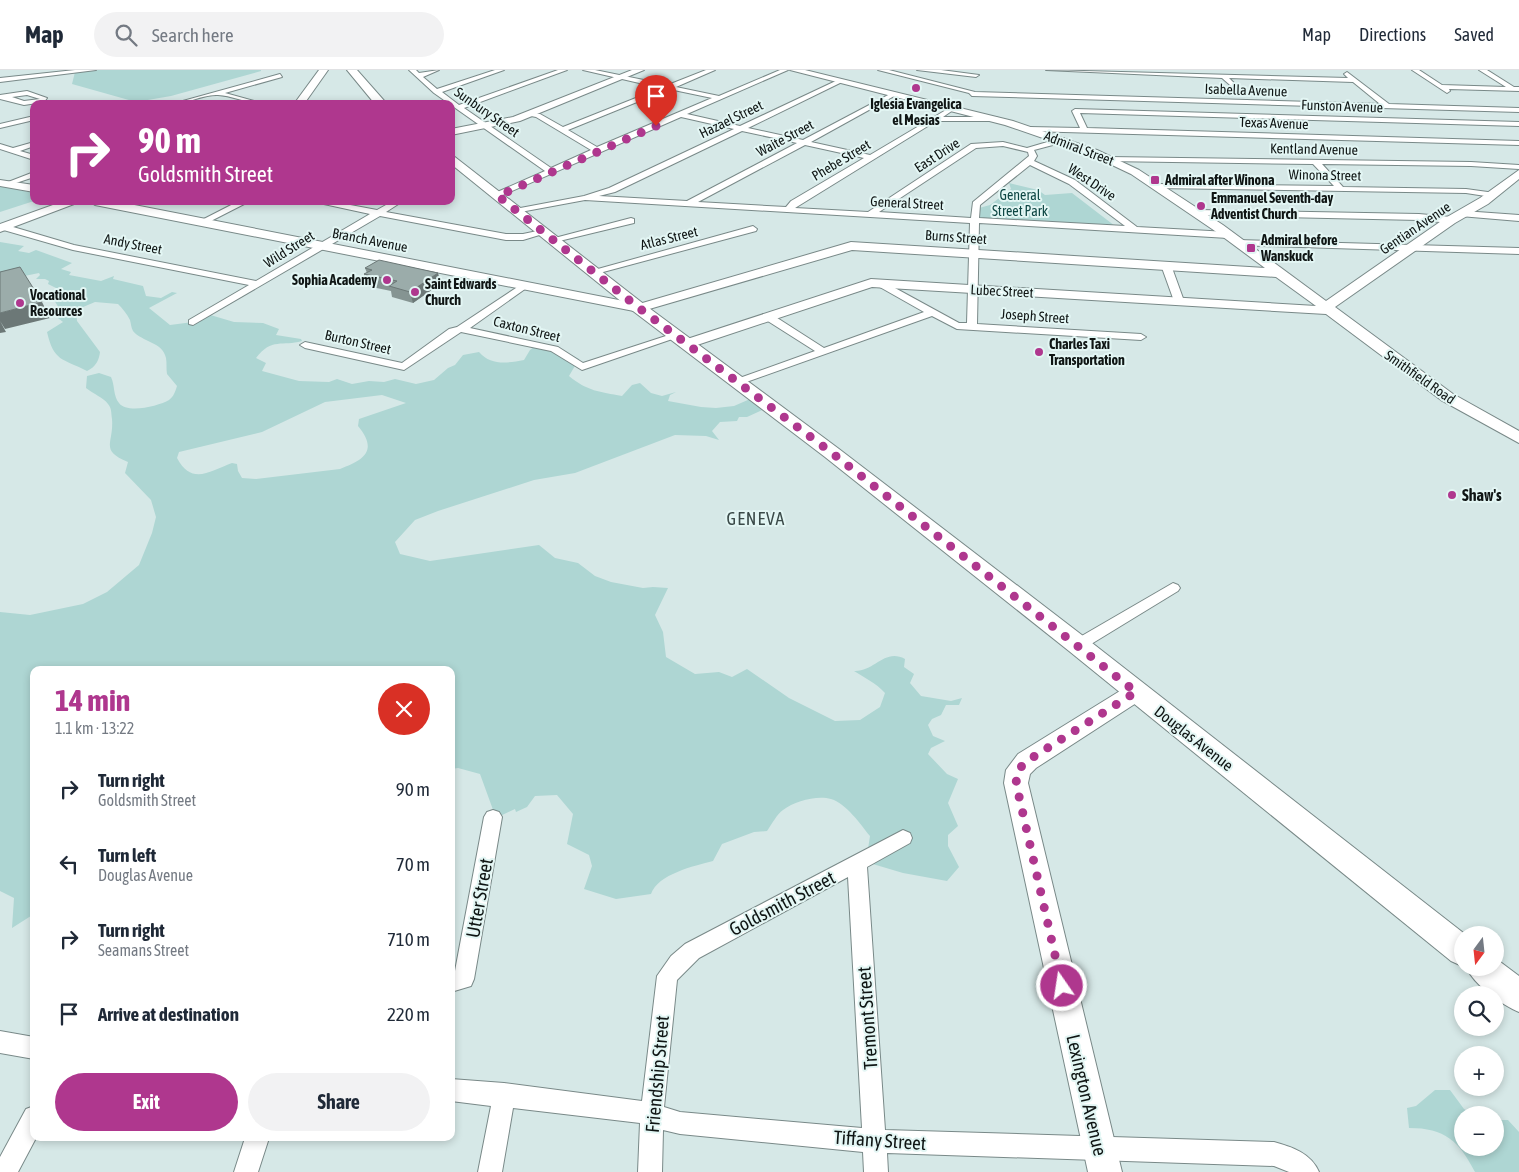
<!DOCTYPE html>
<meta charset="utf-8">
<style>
body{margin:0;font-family:"Asap Condensed",sans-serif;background:#f2f2f3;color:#1f2937;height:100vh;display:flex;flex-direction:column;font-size:19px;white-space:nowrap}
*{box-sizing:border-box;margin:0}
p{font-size:16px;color:#747a83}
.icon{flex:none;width:28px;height:28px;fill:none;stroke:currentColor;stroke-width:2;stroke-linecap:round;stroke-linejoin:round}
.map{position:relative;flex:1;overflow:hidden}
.drawer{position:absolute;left:30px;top:596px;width:425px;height:475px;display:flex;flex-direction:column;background:#fff;border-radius:10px;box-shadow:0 2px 8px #0003}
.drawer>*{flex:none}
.guide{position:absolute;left:30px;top:30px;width:425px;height:105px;border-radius:10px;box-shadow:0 2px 8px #0003;background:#af378e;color:#fff;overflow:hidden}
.needle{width:32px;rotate:195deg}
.controls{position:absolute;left:1454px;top:856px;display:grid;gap:10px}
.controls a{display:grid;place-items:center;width:50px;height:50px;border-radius:50%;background:#fff;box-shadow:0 2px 8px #0003;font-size:25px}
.pin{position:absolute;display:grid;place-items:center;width:42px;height:42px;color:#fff;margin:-51px -21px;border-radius:50% 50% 50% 0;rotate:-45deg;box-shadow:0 0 5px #0007}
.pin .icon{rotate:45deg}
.me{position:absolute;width:55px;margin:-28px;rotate:347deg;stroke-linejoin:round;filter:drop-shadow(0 0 4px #0008)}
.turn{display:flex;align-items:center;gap:18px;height:105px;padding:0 25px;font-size:22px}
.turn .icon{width:65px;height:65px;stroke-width:2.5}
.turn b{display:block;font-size:35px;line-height:42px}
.round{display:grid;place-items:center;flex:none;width:52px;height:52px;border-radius:26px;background:#f2f2f3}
.summary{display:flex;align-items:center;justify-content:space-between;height:85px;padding:0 25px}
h1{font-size:30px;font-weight:700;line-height:38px;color:#af378e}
.primary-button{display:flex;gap:10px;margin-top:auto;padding:10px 25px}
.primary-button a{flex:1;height:58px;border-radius:30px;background:#af378e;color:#fff;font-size:20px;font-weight:700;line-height:58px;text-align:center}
.primary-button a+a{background:#f2f2f3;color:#1f2937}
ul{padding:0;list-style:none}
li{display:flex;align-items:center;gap:15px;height:75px;padding:0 25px}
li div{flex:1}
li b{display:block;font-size:19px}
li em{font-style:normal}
header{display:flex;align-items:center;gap:30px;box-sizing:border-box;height:70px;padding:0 25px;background:#fff;border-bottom:1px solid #e0e1e3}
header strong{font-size:24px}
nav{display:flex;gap:28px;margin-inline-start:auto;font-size:18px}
.search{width:350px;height:45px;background:#f2f2f3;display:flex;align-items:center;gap:12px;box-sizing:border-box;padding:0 18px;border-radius:28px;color:#747a83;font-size:19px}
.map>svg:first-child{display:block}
</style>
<header>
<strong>Map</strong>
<div class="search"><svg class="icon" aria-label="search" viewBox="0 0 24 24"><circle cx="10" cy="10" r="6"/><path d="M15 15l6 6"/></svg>Search here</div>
<nav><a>Map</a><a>Directions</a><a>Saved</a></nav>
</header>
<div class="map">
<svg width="1519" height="1102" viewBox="0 0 1519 1102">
<rect width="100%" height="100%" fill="#d6e8e7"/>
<path fill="#aed6d3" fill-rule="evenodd" d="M98,0H261V1L171,26L136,32L72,14L75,2Z
M1009,113L1038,120L1045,125L1072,123L1115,156L978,148L979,138L990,135L1011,119Z
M0,116L34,123V131L0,142Z
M0,172L24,176L18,181L29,183L36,180L72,193L61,199L71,202L69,205L101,211L114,206L113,209L143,216L146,226L161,228L172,222L177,223L149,238L170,255L193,252L207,244L234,252L263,253L279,259L276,265L301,269L302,271C282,277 272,267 256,288L266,293L262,301L299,311L329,312L337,309L352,314L369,311L384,312L395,309L416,314L434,310L448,298L455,295L463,285L479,282C491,296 508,293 524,290L530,280L538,274L558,278L579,289L569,306C587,321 600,322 622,326L632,315L640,313L651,323L662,326L676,322L670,325L668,331L701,337L716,338L734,336L757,326L771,336L747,347H739L737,351L720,352L712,361L719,370L706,366L675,365L575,403L534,410L438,441L415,450L395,472L400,484L430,491L539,475L555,488L578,493L595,506L611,512L643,518L653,517L668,518L655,545L663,562L666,587L695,604L719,602L732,607L747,599L789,628L835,651L860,650L880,637L885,623C876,613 865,608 854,601C875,602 884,578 905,589L904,597L914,604L910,613L921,626L951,631L962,628L959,635H946L941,645L932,649L928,655L933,666L945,671L931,678L928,684L947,704L958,709L948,733L958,756L948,765V776L959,797L947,811L903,803L866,792L870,766C860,754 847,734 831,729C817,725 795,731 783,740C777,744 772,754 767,761L754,762L722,774L713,791C694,796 658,804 651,824L616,829L584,819L592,796L589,785L567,774L573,744L557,725L535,726L527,737L516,742L515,739L496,748L480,704L458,698L451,699V600H34V844L12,858L14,828L0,821V542L30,545L83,534L107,522L139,495L152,463L156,447L151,430L125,403L128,392C99,380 114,374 112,349C111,343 112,339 108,334C103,327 93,324 86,318L87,306L99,303L111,307C115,315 113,326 119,333C127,344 159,336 169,330C174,326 175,322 177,316L167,304C166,299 167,293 166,288C163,272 142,272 133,261C131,257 131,254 130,250C127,244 122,238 118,234L95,232L76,240L77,251L100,282C99,290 96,297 87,301C62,288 54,292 47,262L63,252L58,248L62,243L54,230L61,226L56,218L48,214L49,211L45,209H36L40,205L39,203L0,211ZM382,325L406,333L359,349L358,356C378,380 365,390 340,399L256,409L242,408L238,401L237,394L232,393C210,401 192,416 177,388L179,382L262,362L325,332Z
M1435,1020H1450L1464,1039L1474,1045H1462V1078H1495V1050H1508L1519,1062V1102H1475C1459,1071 1445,1058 1409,1058L1407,1038L1416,1036Z"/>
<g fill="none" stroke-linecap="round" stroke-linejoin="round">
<defs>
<path id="street" d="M75,0H96L0,12V8Z
M409,0H416L419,3L439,0L423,7L437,19L495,0H504L442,22L459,35L558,0H567L464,38L551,98L591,80L536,47L526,45V43L540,44L563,57L661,18L583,0H595L668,15L706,0H715L676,17L719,26L780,0H788L687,44L740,56L840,9L842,12L748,58L803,70L892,23H896V25L811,72L870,85L951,37L956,38L943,47H996L1000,49L996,51H936L795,138L868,142L971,74L1003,72L1027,78L1061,68H1064V72L1034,80L1037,86L1034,91L1075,110L1137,157L1228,162L1232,165L1228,168L979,153L977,254L1141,264L1146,267L1141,270L957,259L932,246L738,315L732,312L734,310L815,281L763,248V244H771L824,278L924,242L878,216V212H884L959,253H967L970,153L585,130L515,143V139L584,126L609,118L734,59L681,47L498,127H495V123L545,101L434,23ZM669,19L712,28L597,77L568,60ZM742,61L797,73L687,131L599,126L615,122ZM805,75L864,88L791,131L786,137L698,132ZM1003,76L1028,82L1029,86L973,132L971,148L879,142L976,78ZM1030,95L1069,114L1125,156L979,148L980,135Z
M878,0H889L975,22L1380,34L1353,12L1229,8L1241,20L1238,22L1222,8L1046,0L1348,8L1344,4L1347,2L1389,34L1519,38V42L972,26L969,23Z
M917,0H941L979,5L976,7Z
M1412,0H1419L1442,15L1506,17L1479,0H1487L1514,17H1519V21L1449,19L1450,21L1447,23Z
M280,4L282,7L225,23L265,34C249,34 234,26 218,25C203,24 188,34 172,34Z
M27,21L47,28L44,32L24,35L0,29V25ZM27,25L40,29L24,31L12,27Z
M1075,39L1519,52V56L1080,43L1087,58L1519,71V75L1029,61L1025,59L1029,57L1080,58L1072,41Z
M34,46V50L0,58V54Z
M34,72V76L20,81L34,85V90L0,79V74L13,78Z
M1109,87L1471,92L1519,95V99L1471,96L1322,94L1343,117L1466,119L1495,123V127H1492L1466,123L1156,118H1153V114L1334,116L1313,94L1106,91L1105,89Z
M34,102V107L7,116L3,114Z
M239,131H250L205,154L198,152Z
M310,131H329L377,140L393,131H403L386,142L506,164H523L542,160L546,163L523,170H506L380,146L193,255L189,254V250L249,215L73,180L0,159V155L3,154L74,175L256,211L370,144Z
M1197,140L1419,144L1451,147L1455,150L1451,153L1419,150L1194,145L1193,143Z
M1463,141L1519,145V151L1460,146L1459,144Z
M631,148L634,149V153L551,173L547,170Z
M753,156L757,159L756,161L592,205L587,202Z
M1238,170L1519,178V184L1235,175V171Z
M1166,192L1171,195L1184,231L1183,233L1174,231L1161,195Z
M522,214L527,217L525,219L470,258L558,277L583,293L672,264L676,263L681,266L582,300L551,281L461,262L404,300L305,278L300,275L305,272L402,293L449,259L457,257Z
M1173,513L1178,515L1180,518L1178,521L1083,579H1073L1070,575L1073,571Z
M493,740L499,742L502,747L474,909L471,916L451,922V902L455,901L484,747L487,742Z
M903,760L910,763L912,768L910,773L867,797L885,1060L1274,1072C1292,1077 1311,1083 1319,1102H1289L1274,1096L887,1083L888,1102H864L863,1082L680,1064L663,1060L662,1102H638L640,1053L513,1038L502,1102H478L491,1036L451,1031V1009L504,1013L642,1031L657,906L671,886L685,874ZM848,807L862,1058L680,1042L664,1037L677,910L699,888Z
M0,961L34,967V989L0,983Z
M34,1036V1068H36L18,1102H0V1087L26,1039Z
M245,1068H269L258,1102H234Z"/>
<path id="secondary" d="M319,0H328L304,34H294Z
M632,0H644L520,51L451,65V59L513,47Z
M790,0H805L1013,51L1097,80L1139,100L1223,155L1326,231L1447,147L1480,128L1519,100V109L1488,134L1455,153L1335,237L1453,324L1519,361V373L1441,330L1326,244L872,217L691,277H681L678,274L681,271L871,209L1316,236L1276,207L852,180L639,242L95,135L89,131H114L639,234L851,172L1265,198L1215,161L1131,104L1089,84L1005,55Z
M0,110L34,115V122L0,116Z
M64,131H82L0,162V154Z
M1136,614L1144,616L1147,622L1144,628L1036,698L1030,704L1028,713L1122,1102H1088L1004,713L1006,700L1018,684L1128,616Z"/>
<path id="primary" d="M347,0H357L387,34H375Z
M451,84L645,235L839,379L1087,569L1466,865H1462V896L1451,891L1069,581L825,387L633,241L451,94Z
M1495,888L1519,906V942C1502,935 1474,915 1467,898H1495Z"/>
</defs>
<use href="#street" stroke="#798988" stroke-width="2"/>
<use href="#secondary" stroke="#798988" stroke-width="2"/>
<use href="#primary" stroke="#798988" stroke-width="2"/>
<use href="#street" fill="#fff" fill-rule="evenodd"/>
<use href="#secondary" fill="#fff" fill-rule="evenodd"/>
<use href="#primary" fill="#fff" fill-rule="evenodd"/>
</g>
<path fill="#859492" d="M365,198L438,203L440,214L413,233L392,227L391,221L367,216L364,204L367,203Z"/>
<path fill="#6c7877" d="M438,203L440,214L413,233L410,222Z
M42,232L50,248L5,259L0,251V243Z
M0,251L6,262L0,263Z"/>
<path fill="#9bacaa" stroke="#6c7877" d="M379,190L438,203L410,222L389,216L397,211L364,204L372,200L365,198Z
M20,197L42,232L0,243V202Z"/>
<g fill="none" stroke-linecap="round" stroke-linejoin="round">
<path stroke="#af378e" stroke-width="9" stroke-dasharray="0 16.2" d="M656,56L498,126L639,238L832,383L1136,622L1027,691L1018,700L1016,713L1062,916"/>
</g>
<g fill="#af378e" stroke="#e3f6f4" stroke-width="2">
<circle cx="916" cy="18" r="5"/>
<rect x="1150" y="105" width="10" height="10" rx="2.5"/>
<circle cx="1201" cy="136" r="5"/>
<rect x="1246" y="173" width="10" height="10" rx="2.5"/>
<circle cx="387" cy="210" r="5"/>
<circle cx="415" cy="222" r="5"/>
<circle cx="20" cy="233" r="5"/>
<circle cx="1039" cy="282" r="5"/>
<circle cx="1452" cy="425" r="5"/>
</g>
<g text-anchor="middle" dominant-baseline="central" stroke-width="4" stroke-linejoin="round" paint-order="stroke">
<g font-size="14" fill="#0f1514" stroke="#e3f6f4">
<text transform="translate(1246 20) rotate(2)">Isabella Avenue</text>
<text transform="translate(1342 36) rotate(2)">Funston Avenue</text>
<text transform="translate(487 42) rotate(35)">Sunbury Street</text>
<text transform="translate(731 49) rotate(-26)">Hazael Street</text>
<text transform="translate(1274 53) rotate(2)">Texas Avenue</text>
<text transform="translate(785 68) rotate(-28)">Waite Street</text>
<text transform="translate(1079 78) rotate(21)">Admiral Street</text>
<text transform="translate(1314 79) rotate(1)">Kentland Avenue</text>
<text transform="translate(937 85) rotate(-33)">East Drive</text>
<text transform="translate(841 90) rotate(-31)">Phebe Street</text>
<text transform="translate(1325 105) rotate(1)">Winona Street</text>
<text transform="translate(1092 112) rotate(34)">West Drive</text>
<text transform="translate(907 133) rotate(3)">General Street</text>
<text transform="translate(1415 158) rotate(-34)">Gentian Avenue</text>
<text transform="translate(956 167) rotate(4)">Burns Street</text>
<text transform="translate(669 168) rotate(-14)">Atlas Street</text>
<text transform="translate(370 170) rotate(11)">Branch Avenue</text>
<text transform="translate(133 174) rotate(11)">Andy Street</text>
<text transform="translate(289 179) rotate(-32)">Wild Street</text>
<text transform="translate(1002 221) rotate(3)">Lubec Street</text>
<text transform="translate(1035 246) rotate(4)">Joseph Street</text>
<text transform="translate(527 259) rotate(14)">Caxton Street</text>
<text transform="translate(358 272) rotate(13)">Burton Street</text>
<text transform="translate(1420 307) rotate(35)">Smithfield Road</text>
</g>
<g font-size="14" font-weight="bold" fill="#0f1514" stroke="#e3f6f4" text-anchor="start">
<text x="916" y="34" text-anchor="middle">Iglesia Evangelica<tspan x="916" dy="16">el Mesias</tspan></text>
<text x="1165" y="110">Admiral after Winona</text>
<text x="1211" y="128">Emmanuel Seventh-day<tspan x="1211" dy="16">Adventist Church</tspan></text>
<text x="1261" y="170">Admiral before<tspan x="1261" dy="16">Wanskuck</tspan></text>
<text x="377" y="210" text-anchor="end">Sophia Academy</text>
<text x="425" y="214">Saint Edwards<tspan x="425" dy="16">Church</tspan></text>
<text x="30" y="225">Vocational<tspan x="30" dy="16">Resources</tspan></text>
<text x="1049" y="274">Charles Taxi<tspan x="1049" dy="16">Transportation</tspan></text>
</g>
<g font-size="14" fill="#0d4643" stroke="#e3f6f4">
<text x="1020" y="125">General<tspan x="1020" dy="16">Street Park</tspan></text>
</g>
<g font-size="16" font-weight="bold" fill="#0f1514" stroke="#e3f6f4" text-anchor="start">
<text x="1462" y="425">Shaw's</text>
</g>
<g font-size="16" fill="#0f1514" stroke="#e3f6f4">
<text transform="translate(1194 668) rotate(38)">Douglas Avenue</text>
</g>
<g font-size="18" letter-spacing="1" fill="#3b4a49" stroke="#e3f6f4">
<text x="756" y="448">GENEVA</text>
</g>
<g font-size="19" fill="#0f1514" stroke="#e3f6f4">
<text transform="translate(479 828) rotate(-80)">Utter Street</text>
<text transform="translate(782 833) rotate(-28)">Goldsmith Street</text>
<text transform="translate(867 948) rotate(-94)">Tremont Street</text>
<text transform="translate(657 1004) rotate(-85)">Friendship Street</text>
<text transform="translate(1087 1025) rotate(77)">Lexington Avenue</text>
<text transform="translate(880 1070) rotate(4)">Tiffany Street</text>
</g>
</g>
</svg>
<div class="controls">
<a><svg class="needle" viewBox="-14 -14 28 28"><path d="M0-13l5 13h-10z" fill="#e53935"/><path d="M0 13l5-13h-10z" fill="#747a83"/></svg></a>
<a><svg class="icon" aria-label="search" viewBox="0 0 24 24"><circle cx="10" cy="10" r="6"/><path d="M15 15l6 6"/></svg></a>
<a>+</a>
<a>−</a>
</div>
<div class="pin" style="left:656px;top:56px;background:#d93025"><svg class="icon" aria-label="arrive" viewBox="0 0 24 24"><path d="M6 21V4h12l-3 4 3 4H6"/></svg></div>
<svg class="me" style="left:1062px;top:916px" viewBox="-20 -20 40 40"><circle r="17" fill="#af378e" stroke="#fff" stroke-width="3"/><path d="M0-11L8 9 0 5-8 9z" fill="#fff"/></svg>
<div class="guide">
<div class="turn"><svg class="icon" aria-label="right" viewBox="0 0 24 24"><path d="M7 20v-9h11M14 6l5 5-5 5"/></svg><div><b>90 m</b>Goldsmith Street</div></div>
</div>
<section class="drawer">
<div class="summary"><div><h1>14 min</h1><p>1.1 km · 13:22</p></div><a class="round" style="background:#d93025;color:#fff"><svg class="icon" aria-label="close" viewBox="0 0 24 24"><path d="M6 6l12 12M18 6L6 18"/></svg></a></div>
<ul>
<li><svg class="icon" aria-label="right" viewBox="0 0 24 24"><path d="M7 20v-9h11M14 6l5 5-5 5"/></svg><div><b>Turn right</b><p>Goldsmith Street</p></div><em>90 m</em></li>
<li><svg class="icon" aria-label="left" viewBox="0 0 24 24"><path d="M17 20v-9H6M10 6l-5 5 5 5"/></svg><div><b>Turn left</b><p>Douglas Avenue</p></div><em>70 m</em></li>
<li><svg class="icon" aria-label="right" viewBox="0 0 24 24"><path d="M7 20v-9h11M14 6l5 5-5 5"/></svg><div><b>Turn right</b><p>Seamans Street</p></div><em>710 m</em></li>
<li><svg class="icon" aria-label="arrive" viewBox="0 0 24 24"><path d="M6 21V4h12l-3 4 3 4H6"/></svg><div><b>Arrive at destination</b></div><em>220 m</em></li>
</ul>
<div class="primary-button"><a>Exit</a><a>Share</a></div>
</section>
</div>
